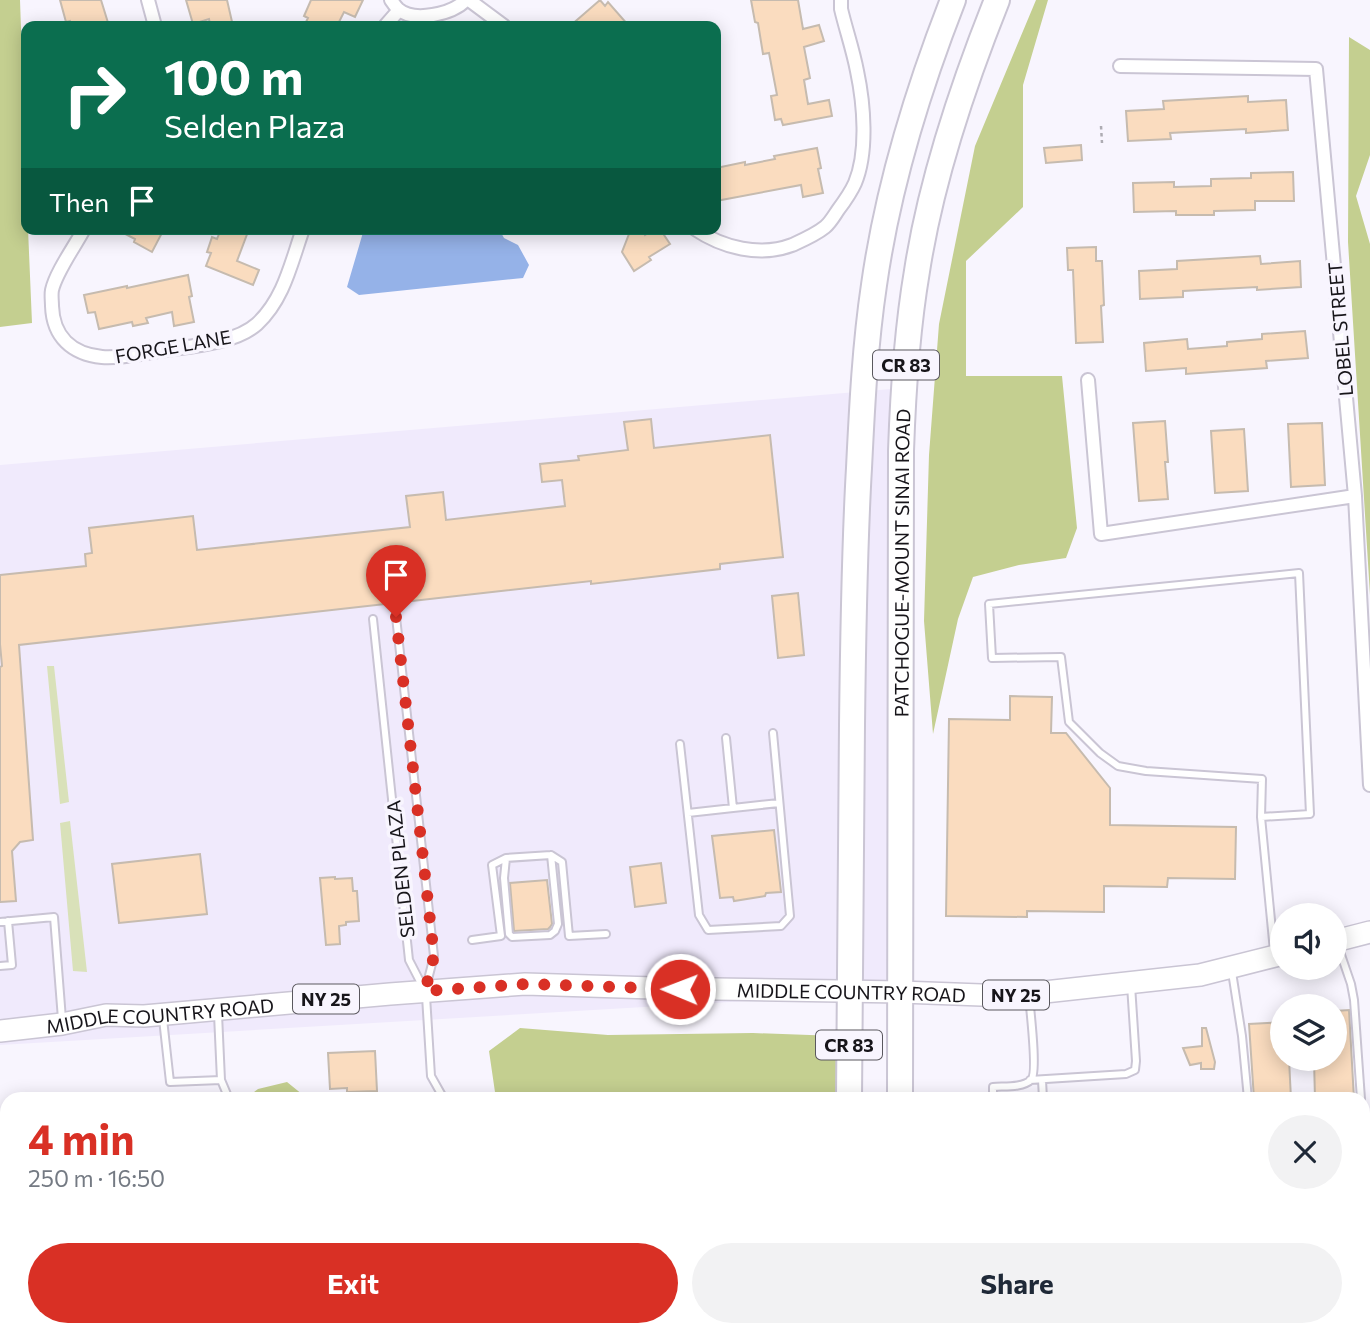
<!DOCTYPE html>
<meta charset="utf-8">
<style>
body{margin:0;font-family:Commissioner,sans-serif;background:#f2f2f3;color:#1f2937;height:100vh;display:flex;flex-direction:column;font-size:26px;white-space:nowrap}
*{box-sizing:border-box;margin:0}
p{font-size:23px;color:#747a83}
.icon{flex:none;width:38px;height:38px;fill:none;stroke:currentColor;stroke-width:2;stroke-linecap:round;stroke-linejoin:round}
.map{position:relative;flex:1;overflow:hidden}
.side{position:absolute;left:0px;top:1092px;width:1370px;height:245px;display:flex;flex-direction:column;background:#fff;border-radius:21px 21px 0 0;box-shadow:0 4px 18px #0003}
.side>*{flex:none}
.hud{position:absolute;left:21px;top:21px;width:700px;height:214px;border-radius:14px;box-shadow:0 4px 18px #0003;background:#0b6e4f;color:#fff;overflow:hidden}
.controls{position:absolute;left:1270px;top:903px;display:grid;gap:14px}
.controls a{display:grid;place-items:center;width:77px;height:77px;border-radius:50%;background:#fff;box-shadow:0 4px 18px #0003;font-size:35px}
.pin{position:absolute;display:grid;place-items:center;width:60px;height:60px;color:#fff;margin:-72px -30px;border-radius:50% 50% 50% 0;rotate:-45deg;box-shadow:0 0 7px #0007}
.pin .icon{rotate:45deg}
.me{position:absolute;width:77px;margin:-38px;rotate:271deg;stroke-linejoin:round;filter:drop-shadow(0 0 5px #0008)}
.turn{display:flex;align-items:center;gap:24px;height:147px;padding:0 28px;font-size:32px}
.turn .icon{width:91px;height:91px;stroke-width:2.5}
.turn b{display:block;font-size:49px;line-height:60px}
.then{display:flex;align-items:center;height:66px;padding:0 28px;background:#0003;gap:14px;font-size:26px}
.round{display:grid;place-items:center;flex:none;width:74px;height:74px;border-radius:37px;background:#f2f2f3}
.head{display:flex;align-items:center;justify-content:space-between;height:119px;padding:0 28px}
h1{font-size:42px;font-weight:700;line-height:52px;color:#d93025}
.button{display:flex;gap:14px;margin-top:auto;padding:14px 28px}
.button a{flex:1;height:80px;border-radius:42px;background:#d93025;color:#fff;font-size:28px;font-weight:700;line-height:80px;text-align:center}
.button a+a{background:#f2f2f3;color:#1f2937}
.map>svg:first-child{display:block}
</style>
<div class="map">
<svg width="1370" height="1337" viewBox="0 0 1370 1337">
<rect width="100%" height="100%" fill="#f8f5fe"/>
<path fill="#f0eafc" d="M903,388L901,992L0,1045V465Z"/>
<path fill="#d9e1b9" d="M47,666H54L69,802L60,804Z
M70,821L87,972L73,971L60,823Z"/>
<path fill="#c4cf90" d="M0,0H20L26,175V229H28L32,323L0,327Z
M1036,0H1048L1023,85V207L966,261V376H1062L1077,528L1066,558L1019,565L973,577L958,619L933,734L924,621L929,455L939,324L975,146Z
M1349,37L1370,50V155L1356,196L1370,244V595L1348,242Z
M520,1028L608,1035L753,1033L837,1036L838,1099H496L489,1051Z
M287,1082L308,1099H245L258,1089Z
M111,1330H439L440,1337H114Z
M769,1330H841V1337H766Z
M1162,1330H1324L1320,1337H1152Z"/>
<path fill="#95b2e8" d="M364,229H499L504,238L518,245L529,265L523,278L359,295L347,287Z"/>
<path fill="#fadcbf" stroke="#c6bbaf" stroke-width="2" d="M60,0H101L109,26H72L70,21L66,22Z
M186,0H227L233,26H216L215,23L210,24L209,19L193,24Z
M311,0H363L355,17L344,12L337,26H304L308,18L304,16Z
M600,0L605,6L608,2L629,26H570Z
M751,0H798L803,29L819,25L824,41L804,47L810,78L804,80L808,104L829,100L832,116L783,125L781,119L775,120L771,96L777,95L769,53L763,54L758,23L755,22Z
M1248,96V102L1286,100L1288,130L1246,133V129L1170,133L1171,139L1128,141L1126,111L1164,109L1163,101Z
M1081,145L1082,160L1046,163L1044,148Z
M817,148L821,168L818,169L823,193L803,197L801,185L716,201V168L745,162V165L775,159L774,156Z
M1293,172L1294,201H1255V210L1214,211V215H1176V211L1134,212L1133,183L1174,182V187L1211,186V179L1251,178V173Z
M116,229H164L152,252L134,242L135,239Z
M221,229H249L237,261L259,270L253,285L206,266L211,253L207,252L212,237L217,239Z
M631,229H642L645,235L654,229H660L670,244L649,257L651,260L634,271L622,252Z
M1096,247V261H1102L1104,305L1101,306L1103,342L1076,343L1073,270H1068L1067,248Z
M1260,256L1261,264L1300,261L1301,287L1257,290V287L1183,291V297L1140,299L1139,271L1177,269V261Z
M188,275L192,296L189,297L194,322L174,326L172,312L146,318L148,323L133,326L132,322L99,329L95,312L88,313L84,295L127,286V288Z
M1305,331L1308,358L1266,361L1267,368L1186,374V368L1146,371L1144,343L1187,339L1188,349L1227,346V342L1262,339V334Z
M651,419L654,448L770,435L783,557L720,564V569L591,584V581L19,645L33,840L20,842L12,851L16,901L0,902V667L2,666L0,644V575L86,566L85,554L92,553L89,528L193,516L197,550L410,527L406,496L443,492L446,520L565,506L562,480L542,482L540,464L579,460L578,456L628,450L624,422Z
M1165,421L1168,462H1165L1168,499L1139,501L1133,423Z
M1322,423L1325,485L1291,487L1288,424Z
M1244,429L1248,491L1215,493L1211,431Z
M798,593L804,655L778,658L772,596Z
M1010,696L1052,697L1051,733H1066L1110,788V825L1236,827L1235,879L1168,878L1167,887L1104,886V912L1027,911V917L946,916L949,719L1010,720Z
M774,830L781,892L766,893L765,896L734,901L733,897L720,898L712,836Z
M200,854L207,914L119,923L112,864Z
M661,863L666,903L635,907L630,867Z
M335,877V879L352,878L353,891H357L359,921L346,922V925L339,926L340,944L326,945L320,878Z
M547,880L552,924L550,927L548,929L514,931L510,883Z
M1349,1010L1354,1099H1315L1314,1059H1335V1011Z
M1283,1022V1059H1289L1291,1099H1254L1249,1024Z
M1202,1028H1206L1215,1062L1214,1069H1201V1063L1190,1065L1183,1048L1202,1046Z
M375,1051L377,1091L347,1092V1088L330,1089L328,1053Z"/>
<g fill="none" stroke-linecap="round" stroke-linejoin="round">
<defs>
<path id="lane" d="M373,619L409,960L425,991L434,956L396,617
M680,744L699,915L708,930L781,926L790,916L773,733
M733,808L779,803
M688,813L733,808L726,738
M1261,817L1310,814L1299,573L989,604L992,658L1061,657L1069,722L1100,753L1118,766L1146,771L1262,779L1261,817L1274,951
M506,858L504,878L509,934L512,937L550,935L555,931L558,924L551,855
M0,922L54,917L62,1019
M472,940L501,936L492,865L506,858L551,855L562,862L569,936L606,934
M1337,943L1351,984L1354,1000L1361,1099
M0,966L12,965L8,921
M1232,972L1242,1036L1248,1099
M426,996L431,1076L444,1099
M163,1019L170,1082L221,1080L218,1014
M221,1080L229,1099
M1030,1080L1126,1074L1135,1070L1136,1061L1131,985
M1042,1080L1043,1099
M993,1099V1087C1004,1086 1022,1088 1031,1080C1038,1073 1030,1009 1029,996
M1363,1122L1367,1168L1363,1176
M493,1330V1337
M708,1337L713,1330"/>
<path id="street" d="M148,0L155,26
M391,0C393,3 395,6 398,9C414,23 452,14 466,0
M469,0L504,26
M385,26L399,10
M1120,66L1316,69L1355,496L1370,785
M84,229C75,246 56,272 52,290C51,295 52,301 52,306C53,337 72,354 102,357C121,359 147,352 166,350C193,346 236,343 257,324C284,299 291,263 303,229
M695,229C723,248 760,257 792,245C803,240 815,235 825,227C830,223 834,216 838,210C844,202 851,192 855,183C868,152 864,104 857,71C853,50 846,30 841,9V0
M1088,380L1101,534L1355,496
M0,1264L7,1263"/>
<g id="primary">
<path d="M1335,941L1370,932"/>
<path id="s1" d="M0,1031L62,1024L106,1015L144,1016L390,994L525,984L653,988L901,992L1008,996L1200,975L1283,954"/>
</g>
<g id="highway">
<path d="M849,1099C849,974 852,850 852,725C853,639 854,554 859,468C862,407 865,345 874,285C888,186 917,92 953,0"/>
<path id="s2" d="M900,1099L901,451C903,391 907,330 917,271C931,180 963,85 997,0"/>
<path d="M851,1330V1337"/>
<path d="M901,1330V1337"/>
</g>
</defs>
<use href="#lane" stroke="#cac5d4" stroke-width="10"/>
<use href="#street" stroke="#cac5d4" stroke-width="16"/>
<use href="#primary" stroke="#cac5d4" stroke-width="24"/>
<use href="#highway" stroke="#cac5d4" stroke-width="28"/>
<path stroke="#aeacb3" stroke-width="2.5" stroke-dasharray="3.5 3.5" stroke-linecap="butt" d="M1101,126L1102,143"/>
<use href="#lane" stroke="#fff" stroke-width="6"/>
<use href="#street" stroke="#fff" stroke-width="12"/>
<use href="#primary" stroke="#fff" stroke-width="21"/>
<use href="#highway" stroke="#fff" stroke-width="24"/>
</g>
<g fill="none" stroke-linecap="round" stroke-linejoin="round">
<path stroke="#d93025" stroke-width="12" stroke-dasharray="0 21.6" d="M396,617L434,956L425,991L525,984L680,989"/>
</g>
<g text-anchor="middle" dominant-baseline="central" stroke-width="7" stroke-linejoin="round" paint-order="stroke">
<g fill="#f8f5fe" stroke="#5a585e" stroke-width="2">
<rect x="873" y="350.5" width="66" height="29" rx="5"/>
<rect x="983" y="980.5" width="66" height="29" rx="5"/>
<rect x="293" y="984.5" width="66" height="29" rx="5"/>
<rect x="816" y="1030.5" width="66" height="29" rx="5"/>
</g>
<g font-size="18" font-weight="bold" fill="#17151a">
<text x="906" y="365">CR 83</text>
<text x="1016" y="995">NY 25</text>
<text x="326" y="999">NY 25</text>
<text x="849" y="1045">CR 83</text>
</g>
<g font-size="19" fill="#17151a" stroke="#f8f5fe">
<text transform="translate(1340 329) rotate(-95)">LOBEL STREET</text>
<text transform="translate(173 346) rotate(-10)">FORGE LANE</text>
<text stroke="none"><textPath href="#s2" startOffset="536">PATCHOGUE-MOUNT SINAI ROAD</textPath></text>
<text transform="translate(400 869) rotate(-96)">SELDEN PLAZA</text>
<text stroke="none"><textPath href="#s1" startOffset="854">MIDDLE COUNTRY ROAD</textPath></text>
<text stroke="none"><textPath href="#s1" startOffset="161">MIDDLE COUNTRY ROAD</textPath></text>
</g>
</g>
</svg>
<div class="controls">
<a><svg class="icon" aria-label="sound" viewBox="0 0 24 24"><path d="M4 9h4l5-4v14l-5-4H4zM17 9q2 3 0 6"/></svg></a>
<a><svg class="icon" aria-label="layers" viewBox="0 0 24 24"><path d="M12 4l9 5-9 5-9-5zM3 14l9 5 9-5"/></svg></a>
</div>
<div class="pin" style="left:396px;top:617px;background:#d93025"><svg class="icon" aria-label="arrive" viewBox="0 0 24 24"><path d="M6 21V4h12l-3 4 3 4H6"/></svg></div>
<svg class="me" style="left:680px;top:989px" viewBox="-20 -20 40 40"><circle r="17" fill="#d93025" stroke="#fff" stroke-width="3"/><path d="M0-11L8 9 0 5-8 9z" fill="#fff"/></svg>
<div class="hud">
<div class="turn"><svg class="icon" aria-label="right" viewBox="0 0 24 24"><path d="M7 20v-9h11M14 6l5 5-5 5"/></svg><div><b>100 m</b>Selden Plaza</div></div>
<div class="then">Then<svg class="icon" aria-label="arrive" viewBox="0 0 24 24"><path d="M6 21V4h12l-3 4 3 4H6"/></svg></div>
</div>
<section class="side">
<div class="head"><div><h1>4 min</h1><p>250 m · 16:50</p></div><a class="round"><svg class="icon" aria-label="close" viewBox="0 0 24 24"><path d="M6 6l12 12M18 6L6 18"/></svg></a></div>
<div class="button"><a>Exit</a><a>Share</a></div>
</section>
</div>
